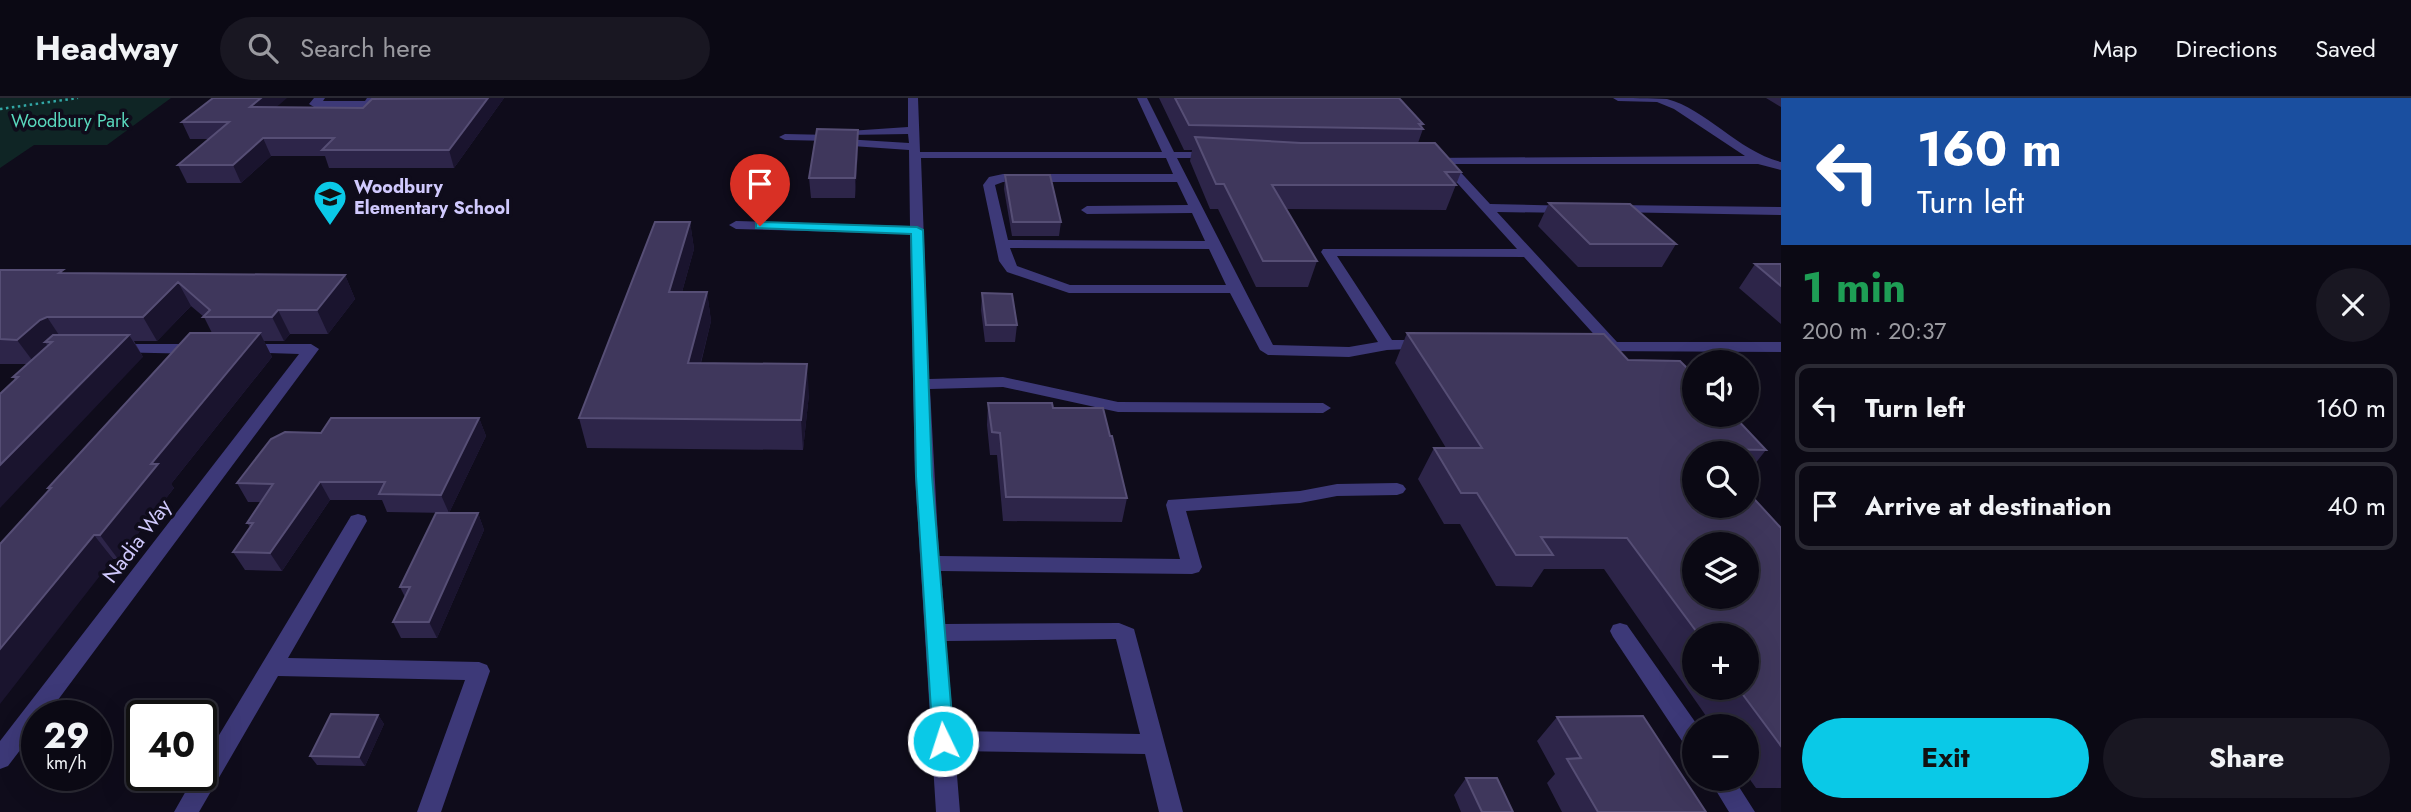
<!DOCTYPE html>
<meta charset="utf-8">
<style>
body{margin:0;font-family:Jost,sans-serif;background:#191722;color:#f1f3f6;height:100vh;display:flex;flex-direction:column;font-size:26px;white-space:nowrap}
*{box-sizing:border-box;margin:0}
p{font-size:23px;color:#9a9aa0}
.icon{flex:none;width:38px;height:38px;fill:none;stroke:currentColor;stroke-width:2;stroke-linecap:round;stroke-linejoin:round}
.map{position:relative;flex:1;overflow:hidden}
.details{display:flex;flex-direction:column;background:#0b0914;width:630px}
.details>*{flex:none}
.guide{background:#1a4fa0;color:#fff;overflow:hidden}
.buttons{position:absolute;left:1682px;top:252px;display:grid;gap:14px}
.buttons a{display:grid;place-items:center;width:77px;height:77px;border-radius:50%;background:#0b0914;box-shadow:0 7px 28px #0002,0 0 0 2px #2b2a34;font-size:35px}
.speed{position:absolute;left:21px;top:602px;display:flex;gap:14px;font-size:35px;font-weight:700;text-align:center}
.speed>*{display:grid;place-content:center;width:91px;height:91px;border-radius:50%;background:#0b0914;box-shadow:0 7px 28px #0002,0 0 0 2px #2b2a34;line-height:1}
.speed small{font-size:18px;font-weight:400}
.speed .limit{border:4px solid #111;border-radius:10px;background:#fff;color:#111}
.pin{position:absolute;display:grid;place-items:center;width:60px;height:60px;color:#fff;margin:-72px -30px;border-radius:50% 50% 50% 0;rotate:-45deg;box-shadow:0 0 7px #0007}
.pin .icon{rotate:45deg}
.me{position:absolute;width:77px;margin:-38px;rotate:356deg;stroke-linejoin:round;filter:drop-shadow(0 0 5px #0008)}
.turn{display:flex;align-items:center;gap:24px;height:147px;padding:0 21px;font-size:32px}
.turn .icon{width:91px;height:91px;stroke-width:2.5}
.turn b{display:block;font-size:49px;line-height:60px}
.round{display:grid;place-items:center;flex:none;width:74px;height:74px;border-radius:37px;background:#191722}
.head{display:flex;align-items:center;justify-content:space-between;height:119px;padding:0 21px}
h1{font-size:42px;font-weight:700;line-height:52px;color:#1e9e55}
.action{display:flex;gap:14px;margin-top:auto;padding:14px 21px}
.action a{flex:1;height:80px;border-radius:42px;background:#0ac9e7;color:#111;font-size:28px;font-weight:700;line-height:80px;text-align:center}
.action a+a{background:#191722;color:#f1f3f6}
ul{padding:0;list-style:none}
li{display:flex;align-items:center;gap:21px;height:88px;margin:0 14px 10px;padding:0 7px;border:4px solid #2b2a34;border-radius:14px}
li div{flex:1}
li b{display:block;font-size:26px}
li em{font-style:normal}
header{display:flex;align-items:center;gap:42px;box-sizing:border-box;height:98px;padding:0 35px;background:#0b0914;border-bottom:2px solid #2b2a34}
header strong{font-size:33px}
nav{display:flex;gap:38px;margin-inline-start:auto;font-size:24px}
.search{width:490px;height:63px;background:#191722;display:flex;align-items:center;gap:18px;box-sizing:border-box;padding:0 24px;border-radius:38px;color:#9a9aa0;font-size:26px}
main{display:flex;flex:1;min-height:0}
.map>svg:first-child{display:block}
</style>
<header>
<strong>Headway</strong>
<div class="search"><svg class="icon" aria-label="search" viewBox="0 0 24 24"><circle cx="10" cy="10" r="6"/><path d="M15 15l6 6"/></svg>Search here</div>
<nav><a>Map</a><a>Directions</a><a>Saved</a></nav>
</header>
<main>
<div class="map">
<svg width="1781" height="714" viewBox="0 0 1781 714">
<rect width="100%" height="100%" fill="#0f0c1b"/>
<path fill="#0f2525" d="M0,0H171L107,47H34L0,70Z"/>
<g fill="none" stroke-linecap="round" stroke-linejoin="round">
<path stroke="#32a7a5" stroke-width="2.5" stroke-dasharray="2.5 3.5" stroke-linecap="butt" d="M0,11L78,0"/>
<path fill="#3d3978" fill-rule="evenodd" d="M314,0H325L323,3H365L367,0H378L368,9H314L309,6Z
M908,0H918L920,54H1162L1137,0H1147L1174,54H1215L1221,57L1215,60H1177L1273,247L1349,249L1378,244L1321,154L1323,151H1517L1440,66L1425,64V60L1745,58L1674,11L1657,4L1618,3L1613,0C1629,0 1651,0 1667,1C1706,11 1738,53 1781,64V72L1758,66H1453L1490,106L1575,108V114L1571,115L1497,114L1617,244H1781V254L1592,253L1584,248L1587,245L1600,243L1524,159L1337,158L1392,242H1424L1432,247L1429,250L1387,252L1349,259L1268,257L1260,252L1230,195H1069L1007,174L999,163L983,87L989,79L1003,76H1173L1166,60H921L929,281L1003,279L1118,304L1323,305L1331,310L1323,315L1118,314L1003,289L930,291L939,458L1180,461L1166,407L1168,402L1300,393L1337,386L1397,385L1403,387L1406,391L1403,395L1397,397L1337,398L1300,405L1186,413L1202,469L1199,474L1192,476L941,473L945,526L1119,525L1134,531L1183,714H1159L1145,656L955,653L960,714H936L915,378L910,136L736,131L729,127L736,123L910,128L909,52L838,47L832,43L785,42L779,39L785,36L832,37L834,34L908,29ZM908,36L909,45L844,41V38L848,37ZM1003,84H1177L1188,107L1087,108L1081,112L1087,116L1192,115L1205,143L1008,142L995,87ZM1010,150L1209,151L1226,187H1070L1017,168ZM1116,541L1140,636L954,633L946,543Z
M1613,107L1781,109V117L1609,114V108Z
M115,246H199L207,251L199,256L110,254L107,251L110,248Z
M244,246H311L319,251L46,618H37V630L8,668L0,671V643L299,256L239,254L236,251L239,248Z
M358,416L365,418L367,423L288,560L479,564L487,567L490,573L441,714H417L465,582L278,578L199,714H174L195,677H201V667L351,418Z
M1620,525L1627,527L1698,628H1694V652L1686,649L1613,539L1610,533L1613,527Z
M1709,681H1734L1755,714H1729Z"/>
</g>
<path fill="#2d2549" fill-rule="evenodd" d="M407,0H504L454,70H329L325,58H271L241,85H187L178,67L209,41H190L182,24L276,10H363Z
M1159,0H1399L1423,26L1422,29L1423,31L1418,45L1461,74L1446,112L1286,111L1317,163L1308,189H1256L1218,111H1210L1190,63L1192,52H1184Z
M1766,0H1781V9Z
M858,32V51L855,100H811L809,80Z
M1005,77L1061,124L1059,138H1012L1004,91Z
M1549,105L1676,146L1662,169H1578L1538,128Z
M690,124L694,151L682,194H707L711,223L701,265L809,296L803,352L587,350L579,320Z
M1755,166H1781V226L1739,190Z
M0,172L66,175L345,177L355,201L328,236H290L284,243H264L272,259L171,386L174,390L118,461H113L48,390L212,235L204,219L191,208L157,243H134L143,259L15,282L13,279L28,266H0Z
M982,195L1017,227L1015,244H985L981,212Z
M1407,235L1628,262L1766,352L1746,377V355H1694L1781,430V690H1756L1746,676V628H1713L1604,471H1544L1532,489L1496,488L1460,426H1444L1418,381L1434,350H1446L1395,265ZM1694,537H1746V590H1694Z
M988,305L1053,310L1110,338L1127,400L1122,424L1003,423L997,357H990L987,327Z
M479,320L486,338L449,415L387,414L382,402H330L282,473L245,472L233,454L250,429L247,425L261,404H248L237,385L321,335Z
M478,415L484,432L437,540H401L393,524L405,499L400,489Z
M378,617L384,626L365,668L317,667L310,658Z
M1557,619L1706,714H1562L1547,685L1555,676L1537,643Z
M1466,680L1513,714H1461L1454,697Z"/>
<path fill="#1a142e" d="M261,0H287L257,26L250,9Z
M488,0H504L454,70L449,52Z
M858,32V51L855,100V80Z
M263,40L271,58L241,85L233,67Z
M690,124L694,151L674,222L669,194Z
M345,177L355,201L328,236L317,212Z
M178,184L191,208L157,243L143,219Z
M707,194L711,223L693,295L688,265Z
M278,212L290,236L284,243L272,219Z
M47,219L63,243L45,244L50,252L35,266L17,242L40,222Z
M260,235L272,259L171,386L174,390L118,461L100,437L151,366Z
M129,237L143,259L0,410V367Z
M807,266L809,296L803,352L801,322Z
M479,320L486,338L449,415L441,397Z
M320,384L330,402L282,473L270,455Z
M478,415L484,432L437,540L429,524Z
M94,437L113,461L0,606V551Z
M378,617L384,626L365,668L359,659Z"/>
<path fill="#3f375c" stroke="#564e75" stroke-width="2" fill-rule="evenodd" d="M213,0H261L250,9L363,10L372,1L488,0L449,52H322L334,40H263L233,67H178L229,24H182Z
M1175,0H1399L1423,26H1419L1423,31L1189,27Z
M817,31L858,32L855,80H809Z
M1195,39L1301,45H1435L1461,74H1445L1456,87H1272L1317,163H1263L1224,86H1216Z
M1005,77H1050L1061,124H1013Z
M1549,105L1630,106L1676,146H1590Z
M655,124H690L669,194H707L688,265L807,266L801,322L579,320Z
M1755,166H1781V188Z
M0,172H63L59,175L345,177L317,212H278L272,219H203L210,212L178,184L143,219H47L40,222L17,242L0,241Z
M982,195L1012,196L1017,227H986Z
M190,235H260L151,366H158L100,437H94L0,551V446L51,390H48Z
M1407,235L1604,236L1628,262L1680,263L1694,277V317H1733L1766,352L1710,351L1713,355H1694V408H1746V392L1781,430V648L1738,590H1746V537H1699L1627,440L1541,439L1553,457H1516L1477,395H1461L1434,350H1482ZM1694,446H1746V499H1694Z
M53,237H129L0,367V296L18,279H13L52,244H45Z
M988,305H1052L1053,310H1103L1110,338H1112L1127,400L1006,399L1000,335L992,334Z
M331,320H479L441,397L379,396L385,384H320L270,455L233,454L253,425H247L273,386L237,385L271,341L285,334L321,335Z
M436,415H478L429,524H393L410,489H400Z
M331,616L378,617L359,659L310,658Z
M1643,618L1706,714H1598L1567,661L1581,660L1557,619Z
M1466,680H1497L1513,714H1482Z"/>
<path fill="#0ac9e7" stroke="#068396" stroke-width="2" d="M760,124L917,129L923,132L932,378L954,643L951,650L943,653L936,650L933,643L916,378L911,136L756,130V125Z"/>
<defs>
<symbol id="school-pin" viewBox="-11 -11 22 30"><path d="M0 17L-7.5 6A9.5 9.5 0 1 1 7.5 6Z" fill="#0ac9e7" stroke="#0f0c1b"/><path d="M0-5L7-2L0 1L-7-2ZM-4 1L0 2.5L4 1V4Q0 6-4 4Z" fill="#111"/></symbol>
</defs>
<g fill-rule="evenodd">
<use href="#school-pin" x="311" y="80" width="38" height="52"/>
</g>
<g text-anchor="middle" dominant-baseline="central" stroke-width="7" stroke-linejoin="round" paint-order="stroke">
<g font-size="18" fill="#59d8bd" stroke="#0f0c1b">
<text x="70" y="23">Woodbury Park</text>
</g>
<g font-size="18" font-weight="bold" fill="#d0c9fd" stroke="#0f0c1b" text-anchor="start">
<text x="354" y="89">Woodbury<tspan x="354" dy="21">Elementary School</tspan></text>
</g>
<g font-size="21" fill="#d0c9fd" stroke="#0f0c1b">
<text transform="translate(137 443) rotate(-53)">Nadia Way</text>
</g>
</g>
</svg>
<div class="buttons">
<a><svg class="icon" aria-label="sound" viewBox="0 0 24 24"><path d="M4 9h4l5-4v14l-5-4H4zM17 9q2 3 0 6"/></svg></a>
<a><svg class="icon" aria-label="search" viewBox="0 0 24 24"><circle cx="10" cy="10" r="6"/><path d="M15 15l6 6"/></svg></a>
<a><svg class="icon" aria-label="layers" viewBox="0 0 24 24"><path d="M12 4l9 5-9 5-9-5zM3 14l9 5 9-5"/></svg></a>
<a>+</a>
<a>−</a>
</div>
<div class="speed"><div>29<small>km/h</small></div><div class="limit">40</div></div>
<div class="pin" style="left:760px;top:128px;background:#d93025"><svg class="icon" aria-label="arrive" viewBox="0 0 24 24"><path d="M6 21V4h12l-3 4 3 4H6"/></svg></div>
<svg class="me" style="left:943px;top:643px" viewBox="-20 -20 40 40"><circle r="17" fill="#0ac9e7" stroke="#fff" stroke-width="3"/><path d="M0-11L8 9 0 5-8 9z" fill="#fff"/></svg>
</div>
<section class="details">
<div class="guide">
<div class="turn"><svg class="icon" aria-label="left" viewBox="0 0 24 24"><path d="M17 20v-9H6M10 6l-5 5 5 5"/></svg><div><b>160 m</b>Turn left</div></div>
</div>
<div class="head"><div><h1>1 min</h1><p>200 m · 20:37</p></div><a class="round"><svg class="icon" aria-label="close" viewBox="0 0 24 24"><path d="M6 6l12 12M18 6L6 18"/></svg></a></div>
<ul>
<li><svg class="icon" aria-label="left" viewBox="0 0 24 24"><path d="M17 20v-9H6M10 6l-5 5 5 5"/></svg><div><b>Turn left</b></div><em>160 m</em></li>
<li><svg class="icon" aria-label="arrive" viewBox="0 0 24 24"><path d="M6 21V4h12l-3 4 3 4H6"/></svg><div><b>Arrive at destination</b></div><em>40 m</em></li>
</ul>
<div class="action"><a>Exit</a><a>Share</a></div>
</section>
</main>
